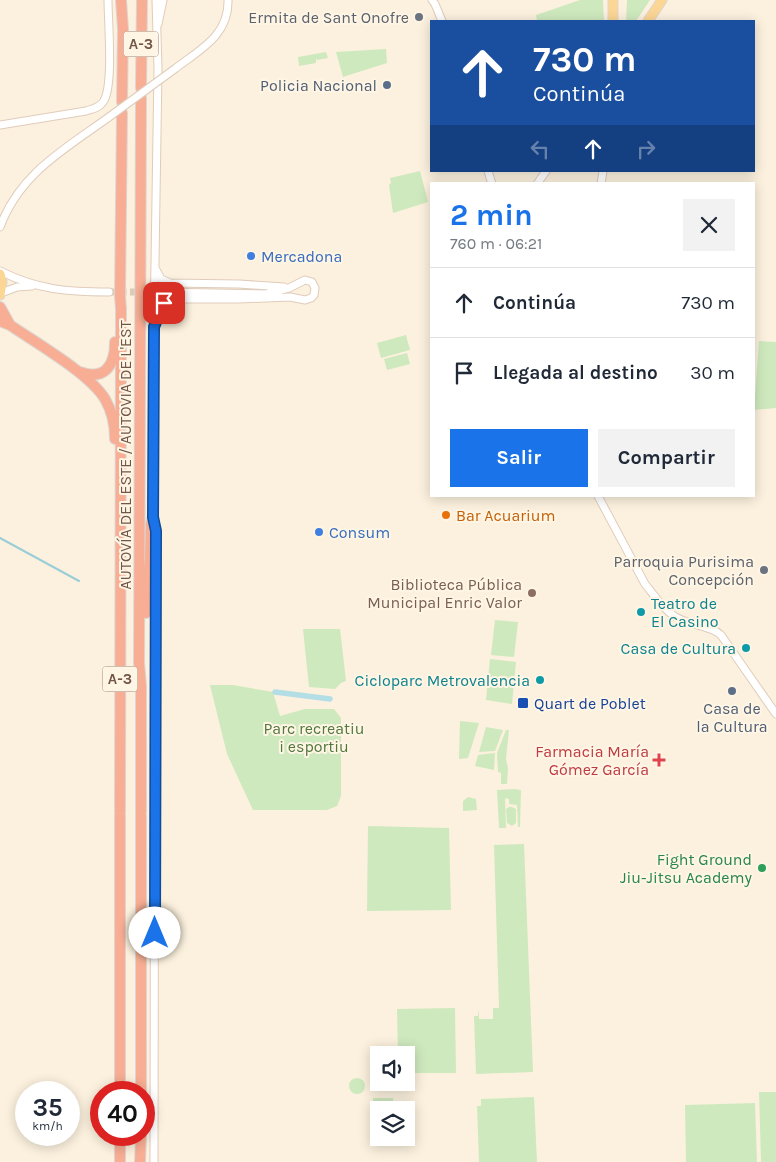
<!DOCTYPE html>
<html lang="es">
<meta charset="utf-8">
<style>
body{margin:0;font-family:Karla,sans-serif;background:#f2f2f3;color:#1f2937;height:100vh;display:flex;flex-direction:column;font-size:19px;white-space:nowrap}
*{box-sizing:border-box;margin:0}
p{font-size:16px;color:#747a83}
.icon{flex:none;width:28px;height:28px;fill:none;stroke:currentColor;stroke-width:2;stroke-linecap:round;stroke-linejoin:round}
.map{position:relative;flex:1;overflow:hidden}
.panel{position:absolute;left:430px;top:182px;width:325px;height:315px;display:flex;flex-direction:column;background:#fff;border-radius:0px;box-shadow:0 2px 12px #0003}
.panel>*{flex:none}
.hud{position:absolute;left:430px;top:20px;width:325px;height:152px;border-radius:0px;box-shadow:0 2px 12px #0003;background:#1a4fa0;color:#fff;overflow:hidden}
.buttons{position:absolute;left:370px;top:1046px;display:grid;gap:10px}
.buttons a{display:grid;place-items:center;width:45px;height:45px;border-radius:0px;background:#fff;box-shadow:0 2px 12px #0003;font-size:25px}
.speed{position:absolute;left:15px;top:1081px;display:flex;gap:10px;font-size:25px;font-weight:700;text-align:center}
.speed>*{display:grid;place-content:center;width:65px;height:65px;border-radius:50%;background:#fff;box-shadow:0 2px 12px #0003;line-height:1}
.speed small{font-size:12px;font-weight:400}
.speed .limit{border:8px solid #d22;background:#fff;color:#111}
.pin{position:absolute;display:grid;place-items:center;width:42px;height:42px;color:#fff;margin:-21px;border-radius:10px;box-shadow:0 2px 8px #0006}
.me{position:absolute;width:55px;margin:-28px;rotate:0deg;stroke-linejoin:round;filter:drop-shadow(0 0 4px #0008)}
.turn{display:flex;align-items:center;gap:18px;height:105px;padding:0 20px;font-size:22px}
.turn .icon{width:65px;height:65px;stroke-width:2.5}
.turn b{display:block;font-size:35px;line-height:42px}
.lanes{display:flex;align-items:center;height:48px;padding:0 20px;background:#0003;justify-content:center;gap:25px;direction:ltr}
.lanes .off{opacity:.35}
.round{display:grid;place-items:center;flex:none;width:52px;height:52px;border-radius:0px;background:#f2f2f3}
.overview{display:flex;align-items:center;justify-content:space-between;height:85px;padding:0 20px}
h1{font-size:30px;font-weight:700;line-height:38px;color:#1a73e8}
.cta{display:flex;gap:10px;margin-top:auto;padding:10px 20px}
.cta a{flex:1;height:58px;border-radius:0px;background:#1a73e8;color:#fff;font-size:20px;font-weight:700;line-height:58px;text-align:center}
.cta a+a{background:#f2f2f3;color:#1f2937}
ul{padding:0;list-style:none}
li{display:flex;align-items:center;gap:15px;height:70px;padding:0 20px;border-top:1px solid #e0e1e3}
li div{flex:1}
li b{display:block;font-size:19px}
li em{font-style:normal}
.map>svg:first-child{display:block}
</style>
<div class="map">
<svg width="776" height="1162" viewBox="0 0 776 1162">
<rect width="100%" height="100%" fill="#fcf1de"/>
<path fill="#cfe9be" d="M580,0H603L604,21H537L536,15Z
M627,0H650L636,21H626Z
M386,49L387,63L343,77L336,52Z
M326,52L328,58L317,60L316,58V63L299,66L298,57Z
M420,171L428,202L393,213L389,185L391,183L390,178Z
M406,335L410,350L381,358L377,343Z
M759,341L776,342V408L754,410Z
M407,353L410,364L387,370L384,359Z
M495,620L518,622L514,657L491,655Z
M303,629H340L346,681L341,683L335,689L309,687Z
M490,659L516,662L512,704L486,700Z
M210,685H233L273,692L280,716L305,709H334L341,718V796L337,806L327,810H253L227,754Z
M460,721L479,723L468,758L459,759Z
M486,727L503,730L495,751L479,752Z
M506,730H509L506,759L508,768L507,784H501V773L498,772L497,753Z
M495,753L494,770L475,766L478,755Z
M515,789L521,790L520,827H518L517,805L509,804V799L505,798L506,828H499L497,790Z
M468,797L476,799L477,810L463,811V801Z
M509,807H512L516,809V823L512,826L507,823L506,809Z
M368,826L449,828L451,910L367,911Z
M524,844L533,1072L476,1074L474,1016H478L479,1009V1019H493V1008H499L494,845Z
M455,1008L456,1073H406V1055H398L397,1009Z
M349 1086a8 8 0 1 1 16 0a8 8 0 1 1-16 0Z
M759,1092H776V1162H761Z
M534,1097L537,1162H479L477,1106H481V1099Z
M373,1098H393L394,1107H373Z
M755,1103L757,1162H686L685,1105Z"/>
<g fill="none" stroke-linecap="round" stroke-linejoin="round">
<path stroke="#9acdd7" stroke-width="2" d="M0,538L79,581"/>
<path stroke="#b4dee5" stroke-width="5.5" d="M275,692L330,699"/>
<path stroke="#dacab8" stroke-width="7" stroke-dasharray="7 3.5" stroke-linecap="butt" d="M109,292H158"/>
<defs>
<path id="minor" d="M432,0L435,4L442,21
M158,24L163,0
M176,68C201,49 229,35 228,0
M0,125L86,111C92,109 99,108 103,102C114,88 108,21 108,0
M488,171L492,184
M537,184L546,171
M601,184L603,171
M0,227C20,173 65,149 109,117
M155,268L161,279L170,283L239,284L284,287
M0,271C38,290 68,292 109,292
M159,292L273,294
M1,293L17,287L32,286
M154,326C160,316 158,303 171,299H239L290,297L305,300L311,298L314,295L315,288L312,282L305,280L289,288L269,293
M598,496L645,584C654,595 663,609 674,616C688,626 709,624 721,635L776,714
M154,519V327L158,69L156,0
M154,1162L155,542"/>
<path id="major" d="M613,21V0
M648,21L662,0
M0,274L2,282L0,295"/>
<path id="highway" d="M121,0L123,29L122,102
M141,88L142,0
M0,307L10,325
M0,321L10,325C36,343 89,373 105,399C112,411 115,425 115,439
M80,372C105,381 115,365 115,342
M146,613L150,559L151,524L153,517
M120,812L121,309L120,296L122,113
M141,812V686L139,663L141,98
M120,1092V815
M141,1092V815
M120,1135V1162
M140,1162L141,1135"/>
</defs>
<use href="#minor" stroke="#e0ccbb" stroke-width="9"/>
<use href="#major" stroke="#ddd6d3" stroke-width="11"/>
<use href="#highway" stroke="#ddd6d3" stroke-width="12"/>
<use href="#minor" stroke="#fff" stroke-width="7"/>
<use href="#major" stroke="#fcd695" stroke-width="9"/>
<use href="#highway" stroke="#f7ae94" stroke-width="10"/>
<defs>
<path id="minor-bridge" d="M109,117L176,68"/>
</defs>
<use href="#minor-bridge" stroke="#e0ccbb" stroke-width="9" stroke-linecap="butt"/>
<use href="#minor-bridge" stroke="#fff" stroke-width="7"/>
</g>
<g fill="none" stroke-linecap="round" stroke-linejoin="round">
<defs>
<path id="route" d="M155,933L156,531L153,517L154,327C158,319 158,310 164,303"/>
</defs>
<use href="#route" stroke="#114b97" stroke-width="12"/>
<use href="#route" stroke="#1a73e8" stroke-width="9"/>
</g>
<g fill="#6b7280" stroke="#fff5e4" stroke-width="2">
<circle cx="419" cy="17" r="5"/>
<circle cx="764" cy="570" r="5"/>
</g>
<g fill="#5c6f8a" stroke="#fff5e4" stroke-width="2">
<circle cx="387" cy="85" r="5"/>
<circle cx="732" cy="691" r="5"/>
</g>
<g fill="#3f7fe0" stroke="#fff5e4" stroke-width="2">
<circle cx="251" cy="256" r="5"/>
<circle cx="319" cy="532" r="5"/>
</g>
<circle fill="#e8710a" stroke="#fff5e4" stroke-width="2" cx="446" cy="515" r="5"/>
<circle fill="#8d6e63" stroke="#fff5e4" stroke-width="2" cx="532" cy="593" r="5"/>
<g fill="#0f9aa8" stroke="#fff5e4" stroke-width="2">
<circle cx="641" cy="612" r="5"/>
<circle cx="746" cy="648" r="5"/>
<circle cx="540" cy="680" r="5"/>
</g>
<rect fill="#1a4fb4" stroke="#fff5e4" stroke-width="2" x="517" y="697" width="12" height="12" rx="2.5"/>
<path fill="#e0444e" stroke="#fff5e4" stroke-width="2" d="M656.5 752.5h5v5h5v5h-5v5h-5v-5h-5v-5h5z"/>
<circle fill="#2e9e5b" stroke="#fff5e4" stroke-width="2" cx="762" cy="868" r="5"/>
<g text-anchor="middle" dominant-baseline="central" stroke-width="4" stroke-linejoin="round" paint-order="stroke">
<g fill="#fff5e4" stroke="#9c8676" stroke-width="1">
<rect x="123.5" y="31.5" width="35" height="25" rx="4"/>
<rect x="102.5" y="666.5" width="35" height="25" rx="4"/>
</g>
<g font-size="15" font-weight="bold" fill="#725647">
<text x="141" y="44">A-3</text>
<text x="120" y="679">A-3</text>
</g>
<g font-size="16" fill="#5b616d" stroke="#fff5e4" text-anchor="end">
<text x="409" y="17">Ermita de Sant Onofre</text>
<text x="754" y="561">Parroquia Purisima<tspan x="754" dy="18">Concepción</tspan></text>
</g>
<g font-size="16" fill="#4e5e75" stroke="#fff5e4" text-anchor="end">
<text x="377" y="85">Policia Nacional</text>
<text x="732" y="708" text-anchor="middle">Casa de<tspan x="732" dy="18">la Cultura</tspan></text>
</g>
<g font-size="16" fill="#366cbe" stroke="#fff5e4" text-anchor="start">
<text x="261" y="256">Mercadona</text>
<text x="329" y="532">Consum</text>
</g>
<g font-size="16" fill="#725647" stroke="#fff5e4">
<text transform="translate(125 455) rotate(-90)">AUTOVÍA DEL ESTE / AUTOVIA DE L'EST</text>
</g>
<g font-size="16" fill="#c56008" stroke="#fff5e4" text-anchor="start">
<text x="456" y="515">Bar Acuarium</text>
</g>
<g font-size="16" fill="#785e54" stroke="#fff5e4" text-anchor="end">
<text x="522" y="584">Biblioteca Pública<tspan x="522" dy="18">Municipal Enric Valor</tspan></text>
</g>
<g font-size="16" fill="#0d838f" stroke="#fff5e4" text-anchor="end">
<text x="651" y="603" text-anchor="start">Teatro de<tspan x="651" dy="18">El Casino</tspan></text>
<text x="736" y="648">Casa de Cultura</text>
<text x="530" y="680">Cicloparc Metrovalencia</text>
</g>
<g font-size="16" fill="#164399" stroke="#fff5e4" text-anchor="start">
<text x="534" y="703">Quart de Poblet</text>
</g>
<g font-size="16" fill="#50783f" stroke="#fff5e4">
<text x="314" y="728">Parc recreatiu<tspan x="314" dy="18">i esportiu</tspan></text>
</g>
<g font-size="16" fill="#be3a42" stroke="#fff5e4" text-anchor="end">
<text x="649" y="751">Farmacia María<tspan x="649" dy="18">Gómez García</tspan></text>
</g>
<g font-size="16" fill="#27864d" stroke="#fff5e4" text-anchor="end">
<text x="752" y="859">Fight Ground<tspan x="752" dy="18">Jiu-Jitsu Academy</tspan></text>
</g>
</g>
</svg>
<div class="buttons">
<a><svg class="icon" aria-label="sound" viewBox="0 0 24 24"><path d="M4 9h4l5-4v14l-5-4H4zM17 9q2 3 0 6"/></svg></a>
<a><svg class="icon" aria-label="layers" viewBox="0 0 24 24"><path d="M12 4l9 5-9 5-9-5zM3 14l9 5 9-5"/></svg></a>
</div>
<div class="speed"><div>35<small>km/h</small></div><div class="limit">40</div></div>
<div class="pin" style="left:164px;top:303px;background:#d93025"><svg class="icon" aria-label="arrive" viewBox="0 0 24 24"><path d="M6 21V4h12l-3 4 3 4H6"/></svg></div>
<svg class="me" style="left:155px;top:933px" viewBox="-20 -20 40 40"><circle r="19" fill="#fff"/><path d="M0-13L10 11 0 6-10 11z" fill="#1a73e8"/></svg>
<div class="hud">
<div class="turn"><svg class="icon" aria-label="ahead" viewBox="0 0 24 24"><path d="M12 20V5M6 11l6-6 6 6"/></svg><div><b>730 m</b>Continúa</div></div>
<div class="lanes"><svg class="icon off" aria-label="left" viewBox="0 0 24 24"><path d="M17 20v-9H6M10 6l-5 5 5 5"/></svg><svg class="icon" aria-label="ahead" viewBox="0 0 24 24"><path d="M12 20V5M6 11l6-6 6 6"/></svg><svg class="icon off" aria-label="right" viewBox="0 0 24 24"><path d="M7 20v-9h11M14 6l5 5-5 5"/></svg></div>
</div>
<section class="panel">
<div class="overview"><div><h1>2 min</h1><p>760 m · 06:21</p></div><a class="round"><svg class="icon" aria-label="close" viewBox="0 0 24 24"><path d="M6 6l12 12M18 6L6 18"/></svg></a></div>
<ul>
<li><svg class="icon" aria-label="ahead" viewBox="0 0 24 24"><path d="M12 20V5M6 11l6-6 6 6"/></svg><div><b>Continúa</b></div><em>730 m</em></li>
<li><svg class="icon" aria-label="arrive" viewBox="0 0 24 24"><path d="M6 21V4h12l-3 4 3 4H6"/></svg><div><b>Llegada al destino</b></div><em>30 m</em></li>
</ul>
<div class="cta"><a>Salir</a><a>Compartir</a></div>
</section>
</div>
